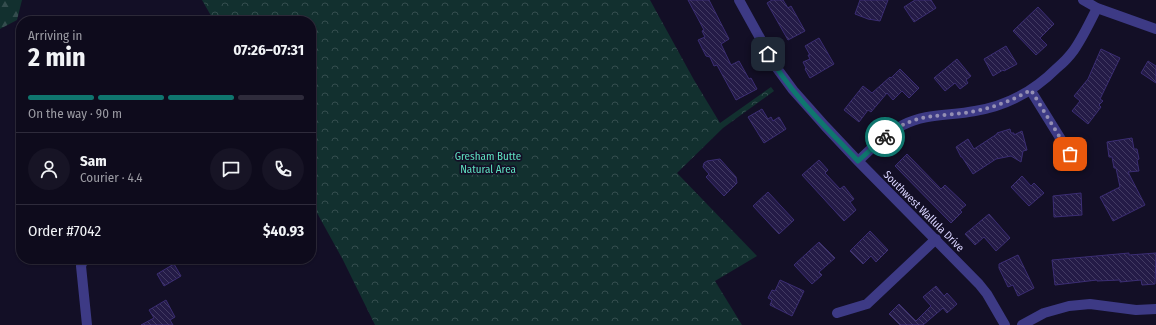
<!DOCTYPE html>
<html lang="en">
<head>
<meta charset="utf-8">
<style>
  :root { --surface:#0e0b1c; --page:#171425; --text:#f1f3f6; --muted:#9b9ba3; --line:#2e2b3b; --accent:#0f766e }
  body { margin:0; font-family:"Fira Sans Condensed",sans-serif; background:var(--page); color:var(--text); height:100vh; display:flex; flex-direction:column; font-size:15px; white-space:nowrap }
  * { box-sizing:border-box; margin:0 }
  p { font-size:13px; color:var(--muted) }
  .icon { flex:none; width:22px; height:22px; fill:none; stroke:currentColor; stroke-width:2; stroke-linecap:round; stroke-linejoin:round }
  .map { position:relative; flex:1; overflow:hidden }
  .panel { position:absolute; left:16px; top:16px; width:300px; height:248px; display:flex; flex-direction:column; background:var(--surface); border-radius:16px; box-shadow:0 1px 3px #0004,0 0 0 1px var(--line) }
  .panel>* { flex:none }
  .pin { position:absolute; display:grid; place-items:center; width:34px; height:34px; color:#fff; margin:-17px; border-radius:8px; box-shadow:0 2px 6px #0006 }
  .courier { position:absolute; display:grid; place-items:center; width:40px; height:40px; margin:-20px; border:3px solid #0f766e; border-radius:50%; background:#fff; color:#222; box-shadow:0 1px 5px #0007 }
  .head em { font-style:normal; font-weight:700 }
  .head div { display:flex; flex-direction:column-reverse }
  .head { display:flex; align-items:center; justify-content:space-between; height:68px; padding:0 12px }
  h1 { font-size:26px; font-weight:700; line-height:30px }
  .bar { display:grid; grid-template-columns:repeat(4,1fr); gap:6px 4px; align-content:center; height:48px; padding:0 12px }
  .bar i { height:5px; border-radius:3px; background:var(--line) }
  .bar .selected { background:var(--accent) }
  .bar p { grid-column:span 4 }
  .line { display:flex; align-items:center; gap:10px; padding:0 12px; border-top:1px solid var(--line) }
  .line div { flex:1 }
  .round { display:grid; place-items:center; flex:none; width:42px; height:42px; border-radius:21px; background:var(--page) }
  .map>svg:first-child { display:block }
</style>
</head>
<body>
<div class="map">
<svg width="1156" height="325" viewBox="0 0 1156 325">
  <defs>
    <pattern id="forest-firs" width="22" height="20" patternUnits="userSpaceOnUse"><rect width="22" height="20" fill="#12302f"/><path d="M5 1l3.5 6h-7zM16 11l3.5 6h-7z" fill="#344d4e"/></pattern>
    <pattern id="park-crowns" width="20" height="18" patternUnits="userSpaceOnUse"><rect width="20" height="18" fill="#12302f"/><path d="M2 6a3 3 0 1 1 6 0M12 15a3 3 0 1 1 6 0" fill="none" stroke="#344d4e"/></pattern>
    <pattern id="building-back-hatch" width="6" height="6" patternUnits="userSpaceOnUse"><rect width="6" height="6" fill="#241b47"/><path d="M-1 5l2 2M0 0l6 6M5-1l2 2" fill="none" stroke="#433b63"/></pattern>
  </defs>
  <rect width="100%" height="100%" fill="#130f26"/>
  <path fill="url(#forest-firs)" d="M0,0H22L17,20L0,29Z"/>
  <path fill="url(#park-crowns)" d="M202,0H650L694,80L720,123L771,87L774,91L723,128L677,173L757,256L715,281L742,325H375L343,260L311,202V21H214Z"/>
  <path fill="url(#building-back-hatch)" stroke="#3b2d73" d="M688,0H709L729,39L721,44L731,65L739,61L749,79L751,78L757,89L736,100L717,65L714,66L710,57L706,56L698,40L705,37L702,31L704,30Z
    M772,0H783L788,8L791,6L805,31L788,40L767,3Z
    M860,0H888L880,21L868,19L855,14Z
    M915,0H931L936,8L914,22L904,7Z
    M1038,7L1054,24L1040,38L1047,45L1036,55L1013,31Z
    M819,38L834,64L810,78L805,69L806,68L803,62L810,59L808,55H810L805,46Z
    M1006,46L1017,64L1004,71L1003,70L993,76L984,59Z
    M1101,49L1120,58L1100,99L1103,101L1099,105L1101,107L1088,124L1072,111L1080,101L1074,96L1088,79Z
    M957,59L971,76L966,80L968,83L960,89L955,83L945,91L934,78Z
    M1148,61L1156,66V83L1141,73Z
    M900,69L919,88L909,98L902,91L893,100L887,93L871,112L868,110L859,122L844,110L863,86L872,93L890,77L891,78Z
    M762,109L768,119L771,117L773,121L779,117L786,129L764,143L748,117Z
    M1010,129L1011,133H1014V135L1022,131L1027,150L1023,151L1021,162L1011,156L996,159L973,174L962,157H961L956,147L968,139L974,149L997,134V133Z
    M1132,138L1134,149H1137L1139,159L1137,160L1139,171L1128,172L1145,205L1113,221L1100,197L1120,187L1116,168H1114L1112,157H1109L1107,142Z
    M907,154L941,189L945,185L966,205L960,210L962,212L951,223L895,166Z
    M720,159L736,177L737,183L724,196L706,177L709,174L703,167L704,163L707,161Z
    M819,160L828,170L825,173L840,189L844,186L854,199L850,202L856,210L844,221L802,175Z
    M1022,176L1031,186L1034,183L1044,193L1029,206L1011,187Z
    M768,192L794,220L779,234L753,206Z
    M1081,193L1082,215L1054,217L1053,196Z
    M989,214L1010,238L996,251L984,237L975,245L965,234Z
    M870,231L888,250L876,262L871,256L863,264L850,251Z
    M819,242L835,258L819,272L822,275L812,284L794,265Z
    M1129,253V255L1156,253L1155,284L1142,285L1141,280L1120,282V280L1097,281V280L1055,285L1052,260Z
    M1018,255L1034,288L1018,296L1013,285L1008,287L999,268V264Z
    M174,264L181,276L164,286L157,274Z
    M780,280L804,291L792,316L770,305L772,300L768,298L772,290L775,291Z
    M936,286L944,296L947,293L957,304L947,313L943,308L923,325H900L889,314L899,304L916,321L931,306L923,297Z
    M166,300L175,317L170,320L173,325H141L154,318L149,310Z"/>
  <g fill="none" stroke-linecap="round" stroke-linejoin="round">
    <path stroke="#3d3a85" stroke-width="10" d="M739,0L776,67L793,90L825,126L858,161L979,284L987,294L1005,325
      M1083,0L1097,8L1156,29
      M1031,91L1070,154
      M858,161C872,148 886,134 903,125C926,113 950,116 975,111C1007,106 1034,91 1057,68C1063,63 1069,57 1074,50C1083,37 1090,22 1097,8
      M84,259L81,266L87,325
      M837,313L867,304L936,239
      M1022,325L1044,313L1069,306L1090,304L1136,310L1156,309"/>
  </g>
  <g fill="none" stroke-linecap="round" stroke-linejoin="round">
    <path stroke="#948fb3" stroke-width="4" stroke-dasharray="0 7.2" d="M885,137C915,111 941,118 976,111C995,107 1013,100 1031,90L1070,154"/>
    <path stroke="#0f766e" stroke-width="5" d="M768,54C791,94 826,127 858,161L885,137"/>
  </g>
  <g text-anchor="middle" stroke-width="3.5" stroke-linejoin="round" paint-order="stroke">
    <g font-size="11" fill="#5fe0c0" stroke="#130f26">
      <text x="488" y="160">Gresham Butte<tspan x="488" dy="13">Natural Area</tspan></text>
    </g>
    <g font-size="11" fill="#d9d4ff" stroke="#130f26">
      <text transform="translate(924 211) rotate(45)" y="4">Southwest Wallula Drive</text>
    </g>
  </g>
</svg>
<div class="pin" style="left:1070px;top:154px;background:#ea580c"><svg class="icon" aria-label="bag" viewBox="0 0 24 24"><path d="M5 8h14l-1 12H6zM9 8a3 3 0 0 1 6 0"/></svg></div>
<div class="pin" style="left:768px;top:54px;background:#1f2937"><svg class="icon" aria-label="home" viewBox="0 0 24 24"><path d="M3 11l9-7 9 7M6 9v11h12V9"/></svg></div>
<div class="courier" style="left:885px;top:137px"><svg class="icon" aria-label="bike" viewBox="0 0 24 24"><circle cx="6" cy="16" r="4"/><circle cx="18" cy="16" r="4"/><path d="M6 16l4-8h5l3 8M10 8l3 8H6M13 5h3"/></svg></div>
<section class="panel">
<div class="head"><div><h1>2 min</h1><p>Arriving in</p></div><em>07:26–07:31</em></div>
<div class="bar"><i class="selected"></i><i class="selected"></i><i class="selected"></i><i></i><p>On the way · 90 m</p></div>
<div class="line" style="height:72px"><a class="round"><svg class="icon" aria-label="person" viewBox="0 0 24 24"><circle cx="12" cy="8" r="4"/><path d="M4 21q1-7 8-7t8 7"/></svg></a><div><b>Sam</b><p>Courier · 4.4</p></div><a class="round"><svg class="icon" aria-label="chat" viewBox="0 0 24 24"><path d="M4 5h16v11H9l-5 4z"/></svg></a><a class="round"><svg class="icon" aria-label="phone" viewBox="0 0 24 24"><path d="M5 4h4l2 5-3 2q2 4 5 5l2-3 5 2v4C11 20 4 13 5 4z"/></svg></a></div>
<div class="line" style="height:52px"><div>Order #7042</div><b>$40.93</b></div>
</section>
</div>
</body>
</html>
